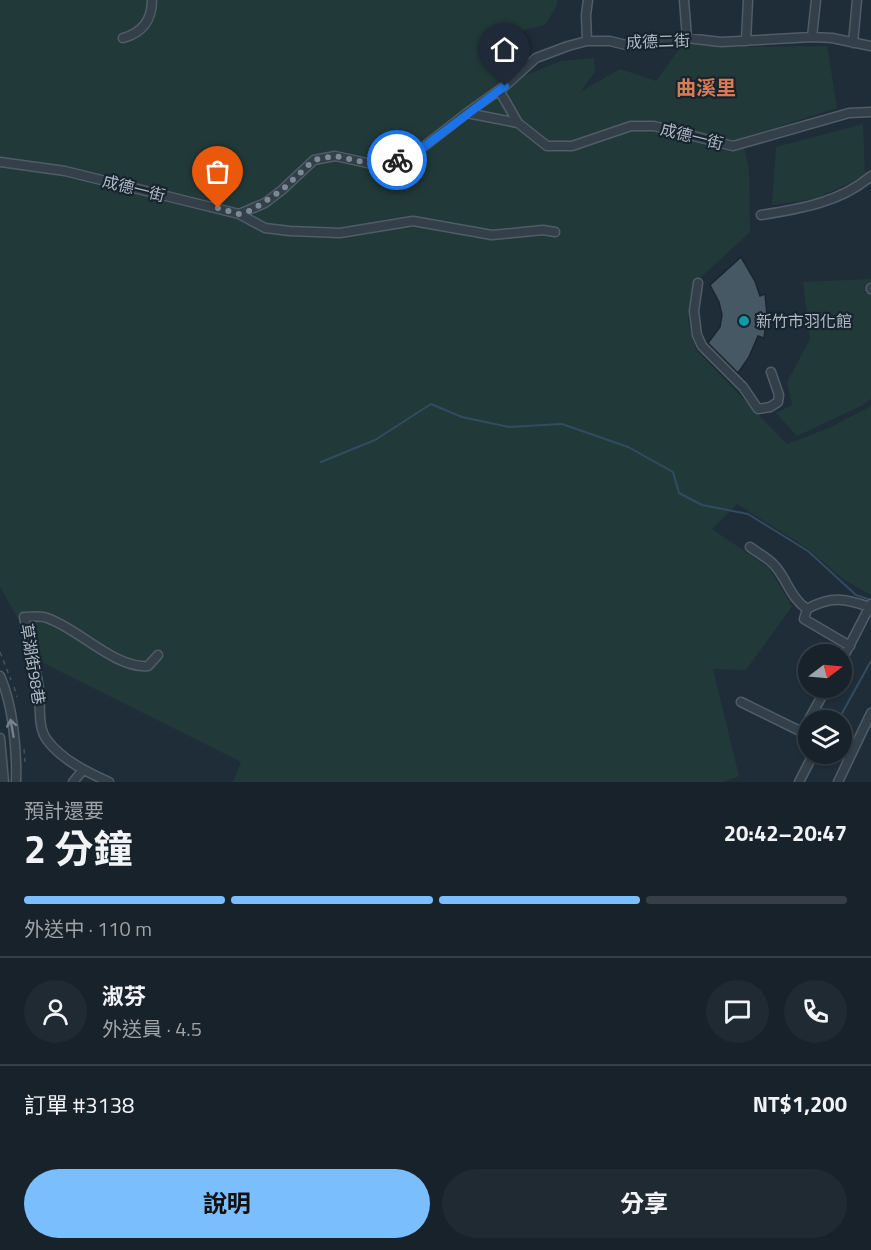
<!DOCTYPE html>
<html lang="zh-TW">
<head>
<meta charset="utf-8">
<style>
  :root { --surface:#17222b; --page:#202a33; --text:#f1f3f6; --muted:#9ea4a9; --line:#363f47; --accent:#7abefe }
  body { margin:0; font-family:"Titillium Web","Noto Sans TC",sans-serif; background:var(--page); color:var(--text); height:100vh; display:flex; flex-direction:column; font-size:22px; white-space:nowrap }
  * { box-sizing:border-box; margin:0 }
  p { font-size:20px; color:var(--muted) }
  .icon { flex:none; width:33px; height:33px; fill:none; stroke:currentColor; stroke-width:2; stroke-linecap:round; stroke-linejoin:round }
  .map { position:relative; height:782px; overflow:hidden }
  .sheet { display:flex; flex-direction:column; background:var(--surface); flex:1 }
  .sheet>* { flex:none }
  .needle { width:39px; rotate:74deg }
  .fabs { position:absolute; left:798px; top:644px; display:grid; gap:12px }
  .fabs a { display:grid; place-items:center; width:54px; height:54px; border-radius:50%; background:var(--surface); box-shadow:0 2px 4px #0004,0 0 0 2px var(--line); font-size:30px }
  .pin { position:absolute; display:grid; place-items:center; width:51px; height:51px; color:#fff; margin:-62px -26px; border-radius:50% 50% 50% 0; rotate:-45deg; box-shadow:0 0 6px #0007 }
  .pin .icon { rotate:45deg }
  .courier { position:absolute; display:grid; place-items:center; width:60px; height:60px; margin:-30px; border:4px solid #1a73e8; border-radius:50%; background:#fff; color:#222; box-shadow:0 2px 8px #0007 }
  .headline em { font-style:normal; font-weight:700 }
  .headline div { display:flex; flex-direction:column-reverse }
  .headline { display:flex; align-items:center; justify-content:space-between; height:102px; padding:0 24px }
  h1 { font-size:39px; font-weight:700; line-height:45px }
  .bar { display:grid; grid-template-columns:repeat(4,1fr); gap:9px 6px; align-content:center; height:72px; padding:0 24px }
  .bar i { height:8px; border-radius:4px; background:var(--line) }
  .bar .current { background:var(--accent) }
  .bar p { grid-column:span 4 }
  .line { display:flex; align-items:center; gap:15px; padding:0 24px; border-top:2px solid var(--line) }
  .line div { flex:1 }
  .round { display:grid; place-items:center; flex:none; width:63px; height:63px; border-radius:32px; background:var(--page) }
  .cta { display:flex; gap:12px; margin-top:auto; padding:12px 24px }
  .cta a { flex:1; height:69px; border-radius:36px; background:var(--accent); color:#111; font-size:24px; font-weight:700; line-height:69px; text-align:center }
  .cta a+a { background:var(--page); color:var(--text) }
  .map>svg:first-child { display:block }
</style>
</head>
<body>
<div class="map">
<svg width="871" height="782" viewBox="0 0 871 782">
  <rect width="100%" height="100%" fill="#1f2d39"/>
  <path fill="#213a39" d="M0,0H557V5L545,25L524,30L513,55L527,75L561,61L594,58L595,72L580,92L620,69L656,81L684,42L724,47L827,46L837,108L742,138L749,171L750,232L700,278L691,295L688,321L696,350L787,444L829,428L871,406V595L843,579L807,548L737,504L712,529L769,568L792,606L746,670L713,669L739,776L723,782H233L241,762L43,663L0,587Z
    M863,124L865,176L815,199L772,205L776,147Z
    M871,279V399L863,405L797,436L776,413L792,405L787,382L810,339L803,282Z"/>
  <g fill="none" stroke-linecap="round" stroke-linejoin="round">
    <path stroke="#314c61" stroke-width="2" d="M321,462L375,440L431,404L462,417L509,427L562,424L628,447L673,472L679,493L702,505L748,514L808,551L856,595L871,600
      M841,715L871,661"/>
  </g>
  <path fill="#475865" stroke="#1a262f" stroke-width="1.5" d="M741,257L755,281L760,296L765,294L767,315L764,338L758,336L749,357L738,373L708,343L720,327L722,315L719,302L710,285Z"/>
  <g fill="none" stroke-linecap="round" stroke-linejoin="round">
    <g stroke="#505d67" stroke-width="11">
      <path id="minor" d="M684,0L687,38
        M812,37L816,0
        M123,38C142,33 152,20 152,0
        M587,41L586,15L588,0
        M746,41L748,0
        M853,43L857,0
        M499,90L518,123
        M467,113L505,86L536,58L568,46L587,41H610L626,45L687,38L721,42L812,37L832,38L871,46
        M0,162L65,171L239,214L265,203L282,190L314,160L335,156L381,166L413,155L467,113L518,123L547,146H572L631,126H654L733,146L849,113L871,112
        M239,214L265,228L290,231L340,233L413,221L492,235L543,230L555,232
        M761,215C800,209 841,202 871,176
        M698,283L694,311L697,335L702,346L743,387L758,409L770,407L778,402L779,395L771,372
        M871,289V288
        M750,547C758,553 770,559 776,567C788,582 791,598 807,609
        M850,646L804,619L807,609C830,596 845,598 869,607
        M842,660L871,604
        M0,676C13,705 17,750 16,782
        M741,702L802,732
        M808,737L802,732L827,687
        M0,738L4,782
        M73,782L83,770
        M109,782C87,772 62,760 47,740C37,727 41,706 39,690C36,666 29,641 24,617C31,617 40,615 47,618C78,628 115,669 148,666L158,655
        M799,782L814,753
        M838,782L871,713"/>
    </g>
    <path stroke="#3e5656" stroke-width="1.5" stroke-dasharray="4.5 4.5" stroke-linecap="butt" d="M0,652L11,680
      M14,687L17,697
      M24,749L25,762"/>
    <use href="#minor" stroke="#333f49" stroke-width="8"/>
  </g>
  <defs><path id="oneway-shaft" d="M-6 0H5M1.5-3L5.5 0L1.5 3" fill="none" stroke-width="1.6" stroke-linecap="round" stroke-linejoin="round" transform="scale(1.5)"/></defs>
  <use stroke="#76838e" href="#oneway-shaft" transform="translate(12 728) rotate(-100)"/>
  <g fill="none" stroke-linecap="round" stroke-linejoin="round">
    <path stroke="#7b8995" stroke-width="6" stroke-dasharray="0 10.8" d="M218,208L239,214L252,210L282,190L314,160L335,156L381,166L397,160"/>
    <path stroke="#1a73e8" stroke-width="8" d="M397,160L413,155L505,86"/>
  </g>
  <circle fill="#0f9aa8" stroke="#18242d" stroke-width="2" cx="744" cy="321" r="6"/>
  <g text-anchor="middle" stroke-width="4.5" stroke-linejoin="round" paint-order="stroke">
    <g font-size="16" fill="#adbac6" stroke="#18242d">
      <text transform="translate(658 41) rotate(-2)" y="6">成德二街</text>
      <text transform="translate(692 136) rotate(14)" y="6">成德一街</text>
      <text transform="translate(134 188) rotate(14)" y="6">成德一街</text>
      <text transform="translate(33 664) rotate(81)" y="6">草湖街98巷</text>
    </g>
    <g font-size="16" fill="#adbac6" stroke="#18242d" text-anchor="start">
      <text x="756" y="327">新竹市羽化館</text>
    </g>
    <g font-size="20" font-weight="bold" fill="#d97c54" stroke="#18242d">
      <text x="706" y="95">曲溪里</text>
    </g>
  </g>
</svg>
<div class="fabs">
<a><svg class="needle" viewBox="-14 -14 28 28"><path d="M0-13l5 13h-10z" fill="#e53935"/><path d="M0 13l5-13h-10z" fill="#9ea4a9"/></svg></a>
<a><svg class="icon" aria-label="layers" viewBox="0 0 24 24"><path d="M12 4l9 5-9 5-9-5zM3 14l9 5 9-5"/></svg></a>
</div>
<div class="pin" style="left:218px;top:208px;background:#ea580c"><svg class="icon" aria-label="bag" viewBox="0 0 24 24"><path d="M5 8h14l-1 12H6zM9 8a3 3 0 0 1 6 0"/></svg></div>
<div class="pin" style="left:505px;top:86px;background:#1f2937"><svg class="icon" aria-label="home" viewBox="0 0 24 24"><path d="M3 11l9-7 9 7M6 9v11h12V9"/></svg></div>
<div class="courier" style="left:397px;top:160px"><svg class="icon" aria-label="bike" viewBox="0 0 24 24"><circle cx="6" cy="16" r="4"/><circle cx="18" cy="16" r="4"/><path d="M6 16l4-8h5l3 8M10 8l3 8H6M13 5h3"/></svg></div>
</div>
<section class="sheet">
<div class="headline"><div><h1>2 分鐘</h1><p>預計還要</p></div><em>20:42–20:47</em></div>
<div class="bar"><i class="current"></i><i class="current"></i><i class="current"></i><i></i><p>外送中 · 110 m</p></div>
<div class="line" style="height:108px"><a class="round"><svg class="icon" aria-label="person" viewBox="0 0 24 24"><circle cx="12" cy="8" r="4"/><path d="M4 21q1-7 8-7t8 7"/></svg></a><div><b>淑芬</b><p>外送員 · 4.5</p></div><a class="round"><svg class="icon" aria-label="chat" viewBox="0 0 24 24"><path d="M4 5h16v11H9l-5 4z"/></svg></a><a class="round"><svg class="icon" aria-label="phone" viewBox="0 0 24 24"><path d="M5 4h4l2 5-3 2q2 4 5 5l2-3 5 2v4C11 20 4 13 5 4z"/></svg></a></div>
<div class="line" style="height:78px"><div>訂單 #3138</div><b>NT$1,200</b></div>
<div class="cta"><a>說明</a><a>分享</a></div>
</section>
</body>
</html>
